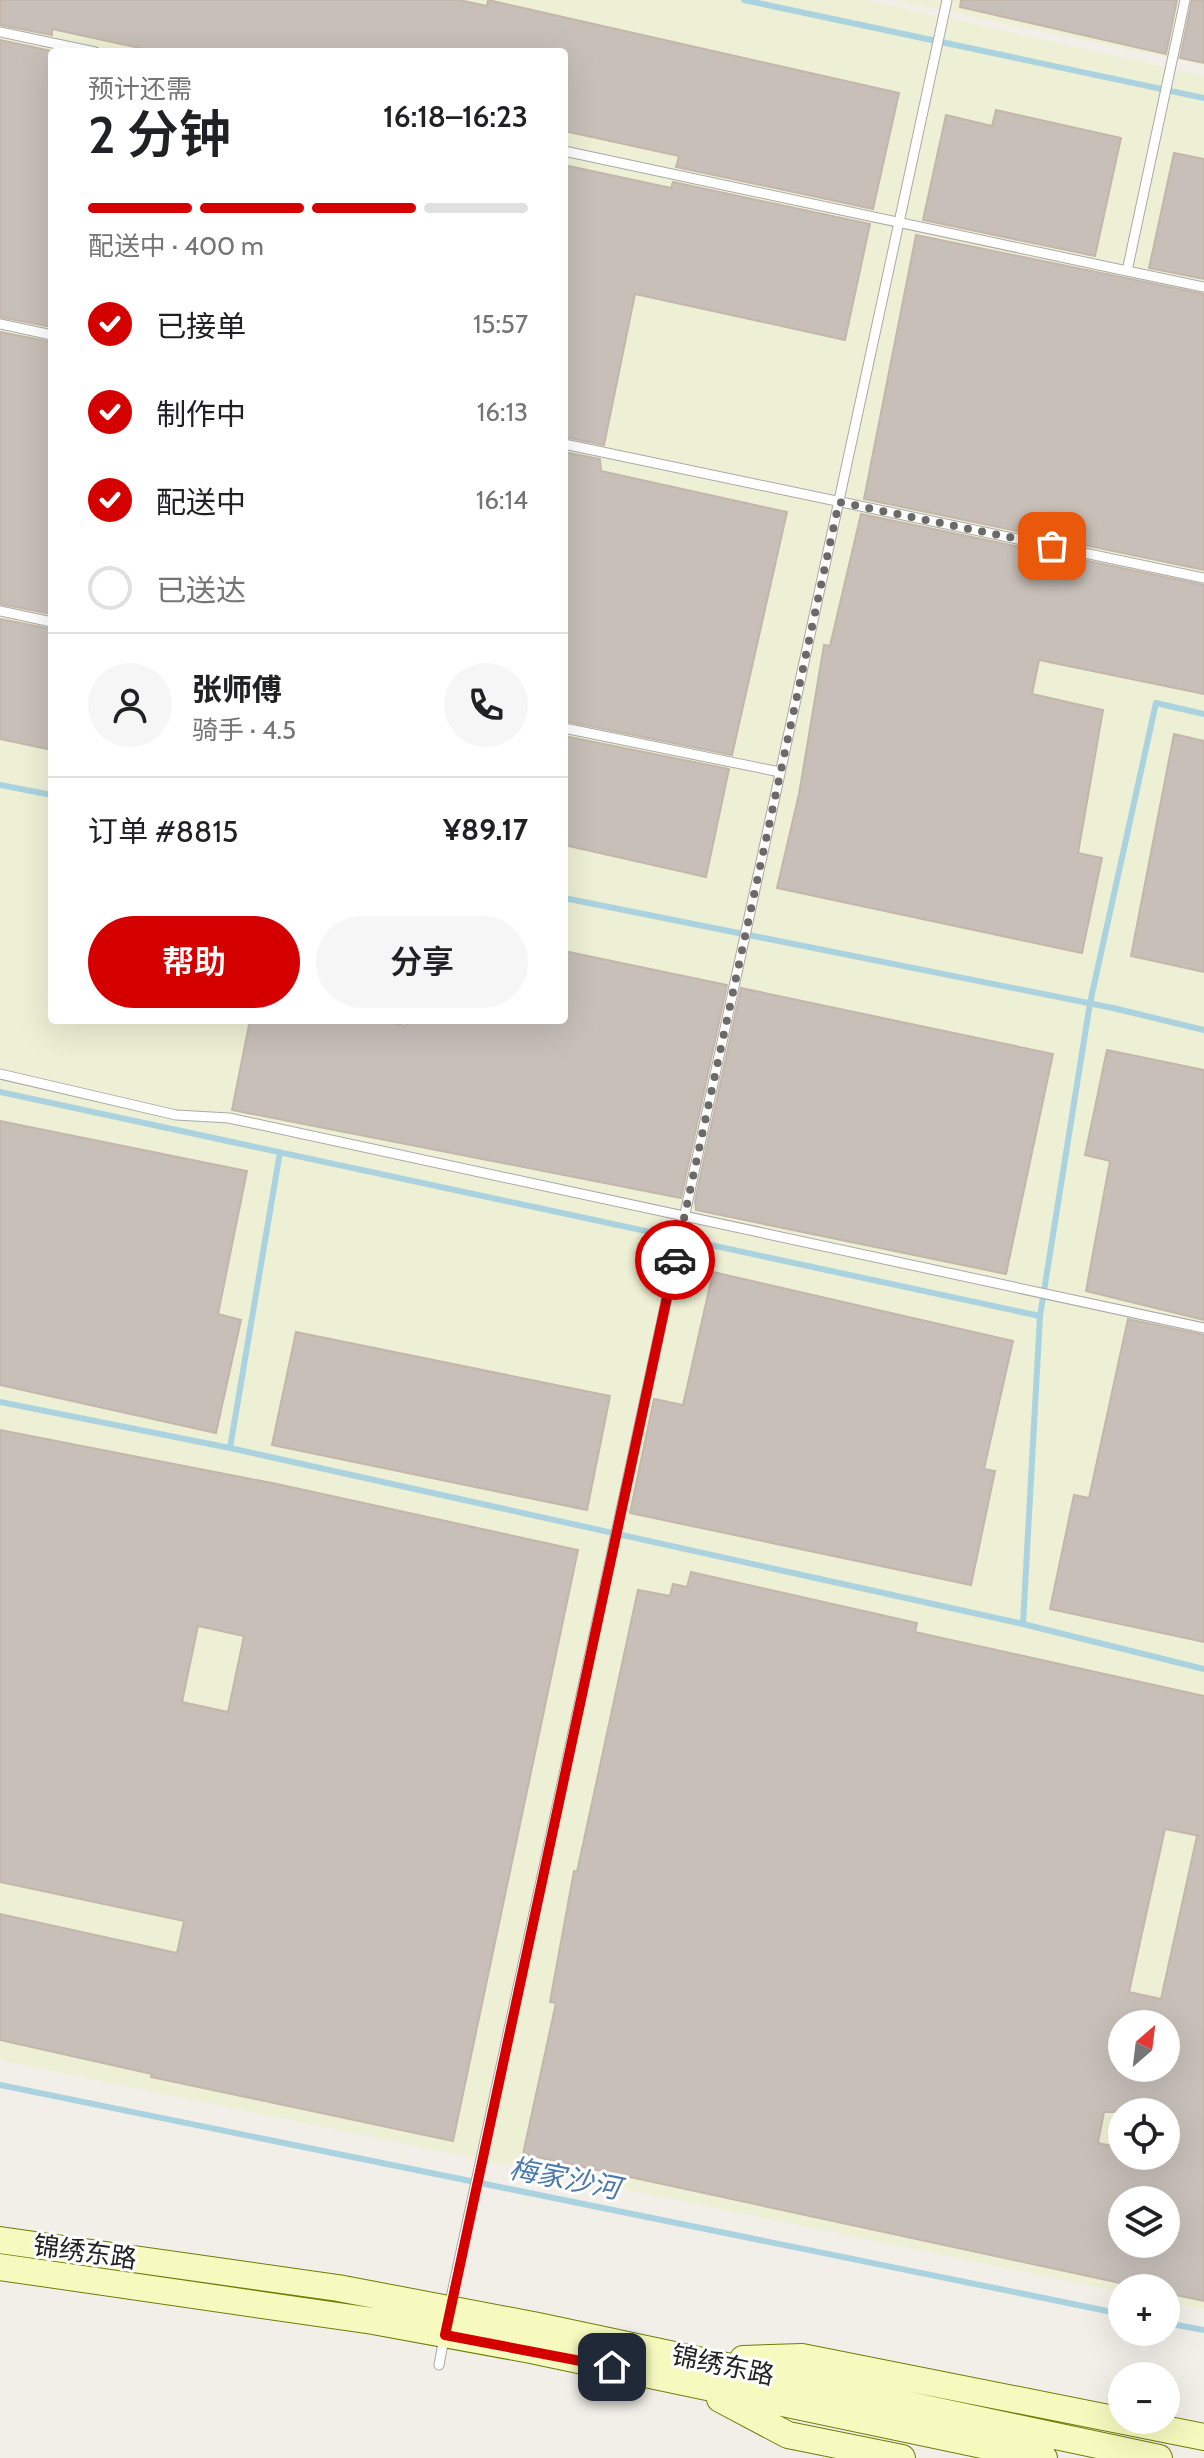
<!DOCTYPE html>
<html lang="zh">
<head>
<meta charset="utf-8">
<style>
  :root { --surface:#fff; --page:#f6f6f6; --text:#202124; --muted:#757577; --line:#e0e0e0; --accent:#d40000 }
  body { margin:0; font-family:Cabin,"Noto Sans SC",sans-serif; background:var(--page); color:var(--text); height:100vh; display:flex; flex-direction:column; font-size:30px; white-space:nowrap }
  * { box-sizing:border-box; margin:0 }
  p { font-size:26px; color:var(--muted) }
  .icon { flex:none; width:44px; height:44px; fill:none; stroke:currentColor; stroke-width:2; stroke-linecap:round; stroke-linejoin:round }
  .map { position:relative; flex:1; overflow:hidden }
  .details { position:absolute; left:48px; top:48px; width:520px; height:976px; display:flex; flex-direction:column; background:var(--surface); border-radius:8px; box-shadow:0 8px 32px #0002 }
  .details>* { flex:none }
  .needle { width:52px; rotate:28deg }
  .controls { position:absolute; left:1108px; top:2010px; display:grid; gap:16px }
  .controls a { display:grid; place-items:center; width:72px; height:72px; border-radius:50%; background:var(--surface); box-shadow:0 8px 32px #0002; font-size:40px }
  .pin { position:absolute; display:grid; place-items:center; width:68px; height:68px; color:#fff; margin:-34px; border-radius:16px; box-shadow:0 4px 12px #0006 }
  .courier { position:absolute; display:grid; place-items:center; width:80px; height:80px; margin:-40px; border:6px solid #d40000; border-radius:50%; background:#fff; color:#222; box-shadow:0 2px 10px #0007 }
  .summary em { font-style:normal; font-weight:600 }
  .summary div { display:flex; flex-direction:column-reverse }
  .summary { display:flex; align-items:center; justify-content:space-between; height:136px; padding:0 40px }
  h1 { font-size:52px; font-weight:600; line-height:60px }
  .bar { display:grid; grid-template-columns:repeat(4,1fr); gap:12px 8px; align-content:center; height:96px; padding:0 40px }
  .bar i { height:10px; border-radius:6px; background:var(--line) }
  .bar .active { background:var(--accent) }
  .bar p { grid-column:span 4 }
  .line { display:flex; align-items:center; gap:20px; padding:0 40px; border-top:2px solid var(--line) }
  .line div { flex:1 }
  .round { display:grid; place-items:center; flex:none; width:84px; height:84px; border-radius:42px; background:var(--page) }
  ol { padding:0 40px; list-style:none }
  li { display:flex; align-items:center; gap:24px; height:88px }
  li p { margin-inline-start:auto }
  li .icon { padding:8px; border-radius:50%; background:var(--accent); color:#fff; stroke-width:4 }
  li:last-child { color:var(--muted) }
  li i { width:44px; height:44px; border:4px solid var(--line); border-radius:50% }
  .action { display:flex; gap:16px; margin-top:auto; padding:16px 40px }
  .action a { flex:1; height:92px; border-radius:48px; background:var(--accent); color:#fff; font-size:32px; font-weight:600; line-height:92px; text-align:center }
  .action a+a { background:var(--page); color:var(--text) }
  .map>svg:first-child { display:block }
</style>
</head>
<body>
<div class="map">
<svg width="1204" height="2458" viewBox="0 0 1204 2458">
  <rect width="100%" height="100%" fill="#f2efe9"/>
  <path fill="#eef0d5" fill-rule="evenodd" d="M0,0H866L1204,76V2309L1166,2301V2288H1122V2292L0,2060ZM52,52H564V1020H52ZM1122,2024H1166V2068H1122ZM1122,2112H1166V2156H1122ZM1122,2200H1166V2244H1122Z
    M893,0H1204V65Z"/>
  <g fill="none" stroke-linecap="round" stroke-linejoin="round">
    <path stroke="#aad3df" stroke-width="6" d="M744,0L1204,98
      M1204,714L1156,703L1090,1003L1040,1316L1023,1624L1204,1669
      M0,785L52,795
      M564,898L1113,1008L1204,1030
      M0,1092L1040,1316
      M280,1152L230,1448L1023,1624
      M0,1402L230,1448
      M0,2085L1122,2314
      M1166,2323L1204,2330"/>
  </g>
  <path fill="#c7bfb8" stroke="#c4b6ab" stroke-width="2" fill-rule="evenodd" d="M0,0H459L487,6L488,0L899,93L873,209L676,167L679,156L564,131V52H158L52,29V35L0,25Z
    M961,0H1177L1166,54L960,7Z
    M1192,0H1204V63L1180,58Z
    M0,40L52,51V327L0,317Z
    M996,110L1121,138L1095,256L923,220L946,115L992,126Z
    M1174,153L1204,159V279L1149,268Z
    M564,165L671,188L673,182L870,224L845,340L635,294L604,445L564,437Z
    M916,235L1204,294V570L864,499Z
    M0,332L52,342V614L0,604Z
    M564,452L600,459L601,471L787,512L732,755L564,721Z
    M861,514L1204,585V694L1039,660L1032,694L1103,710L1078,853L1102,858L1082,953L777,888L799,794L824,645L830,646Z
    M0,619L52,629V750L0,739Z
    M1174,734L1204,741V972L1131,956Z
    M564,736L729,769L706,877L564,845Z
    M564,951L727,985L681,1198L232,1110L250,1020H380L406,1026L407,1020H564Z
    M741,988L1053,1054L1006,1274L696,1210L695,1201Z
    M1107,1050L1204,1070V1320L1086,1291L1110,1161L1085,1155Z
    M0,1121L247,1171L218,1314L241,1320L216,1433L0,1385Z
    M713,1272L1013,1341L984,1469L995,1471L971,1585L630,1513L654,1399L683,1405Z
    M1128,1319L1204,1335V1642L1050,1609L1074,1495L1089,1498Z
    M296,1332L610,1396L587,1510L272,1445Z
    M0,1430L277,1484L578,1550L453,2141L151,2077L152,2074L0,2040V1914L177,1953L184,1921L0,1882ZM198,1626L244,1636L228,1712L182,1702Z
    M691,1572L917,1623L915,1632L1204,1696V2301L1166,2293V2288H1143L523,2154L556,2003L550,2002L574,1871L577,1872L638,1590L670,1596L673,1584L687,1587ZM1165,1829L1200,1836H1197L1161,1999L1129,1992ZM1122,2024H1166V2068H1114ZM1104,2112H1166V2156H1122V2148L1098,2143ZM1122,2200H1166V2244H1122Z"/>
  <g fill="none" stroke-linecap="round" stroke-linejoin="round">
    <g stroke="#a9a9a9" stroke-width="11">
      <path id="service" d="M0,32L95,52
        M564,151L1127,271L1185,0
        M1127,271L1204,287
        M0,324L52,335
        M564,444L1204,578
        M0,611L52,622
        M564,728L780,772
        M0,1074L176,1115L229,1118L1204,1328
        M449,2307L947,0
        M439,2365L444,2338"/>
    </g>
    <g stroke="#707d05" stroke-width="28">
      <path id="secondary" d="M0,2240L338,2288L538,2326L1159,2458
        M0,2267L373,2321L531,2350L1044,2458
        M743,2359L802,2357L1204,2437
        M720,2399L788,2435L902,2458"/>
    </g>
    <use href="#service" stroke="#fff" stroke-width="9"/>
    <use href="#secondary" stroke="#f7fabf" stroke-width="26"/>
  </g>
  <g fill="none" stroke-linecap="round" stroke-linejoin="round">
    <path stroke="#6b6a68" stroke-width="8" stroke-dasharray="0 14.4" d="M675,1260L839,502L1052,546"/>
    <path stroke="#d40000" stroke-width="10" d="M612,2367L445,2335L675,1260"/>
  </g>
  <g text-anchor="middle" stroke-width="6" stroke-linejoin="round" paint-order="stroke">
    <g font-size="26" fill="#222" stroke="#fff">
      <text transform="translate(85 2252) rotate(8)" y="9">锦绣东路</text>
      <text transform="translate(723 2365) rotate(12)" y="9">锦绣东路</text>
    </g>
    <g font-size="28" font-style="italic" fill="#4a7aab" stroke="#fff">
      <text transform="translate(565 2178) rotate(11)" y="10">梅家沙河</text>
    </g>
  </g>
</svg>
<div class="controls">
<a><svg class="needle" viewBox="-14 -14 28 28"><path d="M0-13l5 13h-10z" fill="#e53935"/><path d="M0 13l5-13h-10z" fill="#757577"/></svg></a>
<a><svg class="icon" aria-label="locate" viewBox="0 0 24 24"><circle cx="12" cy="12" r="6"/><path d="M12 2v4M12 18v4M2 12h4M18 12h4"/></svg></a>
<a><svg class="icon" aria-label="layers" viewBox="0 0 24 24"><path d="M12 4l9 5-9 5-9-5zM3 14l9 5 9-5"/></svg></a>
<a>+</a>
<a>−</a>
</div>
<div class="pin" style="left:1052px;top:546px;background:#ea580c"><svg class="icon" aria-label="bag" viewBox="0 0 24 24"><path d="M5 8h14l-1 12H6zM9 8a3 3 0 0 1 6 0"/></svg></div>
<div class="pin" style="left:612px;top:2367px;background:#1f2937"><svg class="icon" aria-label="home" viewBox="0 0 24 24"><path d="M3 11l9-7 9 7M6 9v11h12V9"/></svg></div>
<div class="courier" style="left:675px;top:1260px"><svg class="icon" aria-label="car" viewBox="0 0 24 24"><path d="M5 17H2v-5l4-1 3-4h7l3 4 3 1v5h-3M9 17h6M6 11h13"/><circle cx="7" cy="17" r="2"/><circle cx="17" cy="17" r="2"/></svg></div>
<section class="details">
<div class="summary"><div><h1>2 分钟</h1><p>预计还需</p></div><em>16:18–16:23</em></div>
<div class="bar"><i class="active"></i><i class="active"></i><i class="active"></i><i></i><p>配送中 · 400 m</p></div>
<ol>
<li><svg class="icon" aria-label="check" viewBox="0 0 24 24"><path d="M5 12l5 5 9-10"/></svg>已接单<p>15:57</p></li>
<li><svg class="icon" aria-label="check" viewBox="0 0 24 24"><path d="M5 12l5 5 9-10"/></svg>制作中<p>16:13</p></li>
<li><svg class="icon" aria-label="check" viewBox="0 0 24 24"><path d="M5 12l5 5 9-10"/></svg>配送中<p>16:14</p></li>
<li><i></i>已送达</li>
</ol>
<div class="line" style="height:144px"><a class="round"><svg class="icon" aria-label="person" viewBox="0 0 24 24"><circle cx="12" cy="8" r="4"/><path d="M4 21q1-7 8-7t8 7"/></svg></a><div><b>张师傅</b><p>骑手 · 4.5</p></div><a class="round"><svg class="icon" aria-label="phone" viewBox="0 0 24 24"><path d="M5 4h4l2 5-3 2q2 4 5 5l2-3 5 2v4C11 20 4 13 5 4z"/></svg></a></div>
<div class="line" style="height:104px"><div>订单 #8815</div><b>¥89.17</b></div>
<div class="action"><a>帮助</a><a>分享</a></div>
</section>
</div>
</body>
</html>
